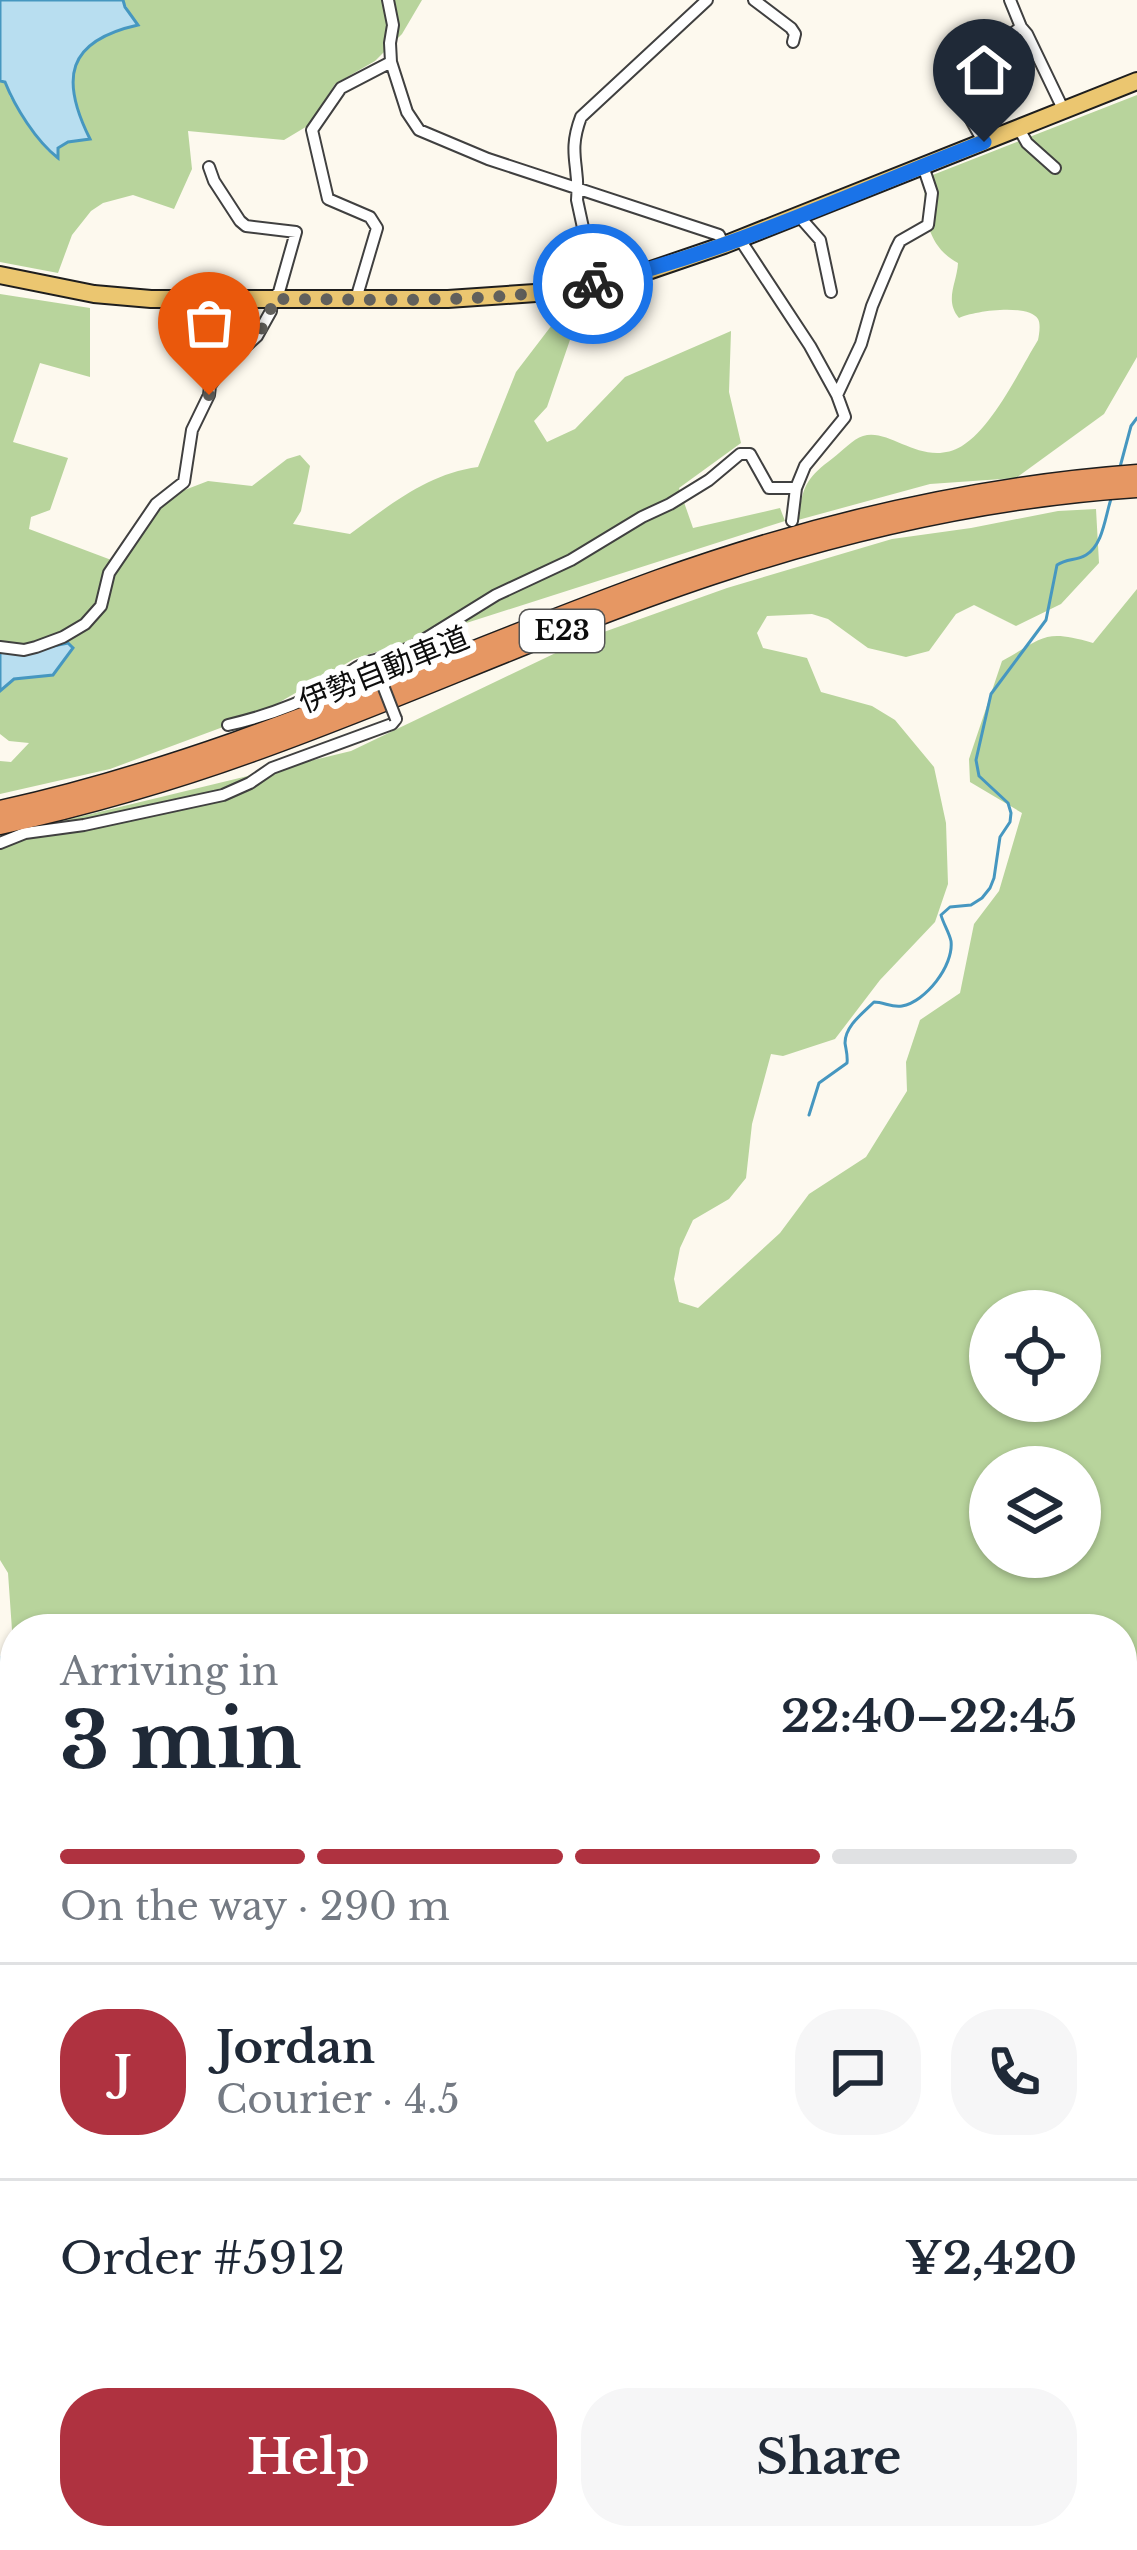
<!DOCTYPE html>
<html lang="en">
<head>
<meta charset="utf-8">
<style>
  :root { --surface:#fff; --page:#f6f6f7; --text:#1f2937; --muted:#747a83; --line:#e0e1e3; --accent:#af3240 }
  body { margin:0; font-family:"Libre Baskerville","Noto Sans JP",serif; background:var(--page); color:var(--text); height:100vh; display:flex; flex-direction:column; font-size:45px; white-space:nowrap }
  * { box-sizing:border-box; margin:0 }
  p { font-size:39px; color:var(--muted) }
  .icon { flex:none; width:66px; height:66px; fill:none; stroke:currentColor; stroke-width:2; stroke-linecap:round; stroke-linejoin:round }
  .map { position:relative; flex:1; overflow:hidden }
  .side { position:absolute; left:0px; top:1614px; width:1137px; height:936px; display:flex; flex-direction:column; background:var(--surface); border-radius:48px 48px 0 0; box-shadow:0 3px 9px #0004 }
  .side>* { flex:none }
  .tools { position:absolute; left:969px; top:1290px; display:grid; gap:24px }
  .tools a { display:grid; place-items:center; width:132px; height:132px; border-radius:50%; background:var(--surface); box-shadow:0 3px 9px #0004; font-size:60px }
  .pin { position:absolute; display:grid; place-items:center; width:102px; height:102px; color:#fff; margin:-123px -51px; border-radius:50% 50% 50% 0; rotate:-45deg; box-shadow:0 0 12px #0007 }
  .pin .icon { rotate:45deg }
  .courier { position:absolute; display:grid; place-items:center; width:120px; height:120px; margin:-60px; border:9px solid #1a73e8; border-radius:50%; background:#fff; color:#222; box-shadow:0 3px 15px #0007 }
  .headline em { font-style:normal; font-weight:700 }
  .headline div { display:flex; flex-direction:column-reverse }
  .headline { display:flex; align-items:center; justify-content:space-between; height:204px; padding:0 60px }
  h1 { font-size:78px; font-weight:700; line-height:90px }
  .bar { display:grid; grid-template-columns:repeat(4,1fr); gap:18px 12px; align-content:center; height:144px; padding:0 60px }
  .bar i { height:15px; border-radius:9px; background:var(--line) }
  .bar .current { background:var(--accent) }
  .bar p { grid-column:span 4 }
  .line { display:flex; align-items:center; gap:30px; padding:0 60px; border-top:3px solid var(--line) }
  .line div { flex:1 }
  .round { display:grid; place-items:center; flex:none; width:126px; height:126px; border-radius:48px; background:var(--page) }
  .action { display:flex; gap:24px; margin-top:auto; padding:24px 60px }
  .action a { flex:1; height:138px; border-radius:48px; background:var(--accent); color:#fff; font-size:48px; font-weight:700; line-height:138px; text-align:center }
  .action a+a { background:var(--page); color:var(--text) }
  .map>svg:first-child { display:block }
</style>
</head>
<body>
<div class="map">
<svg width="1137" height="2550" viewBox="0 0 1137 2550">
  <rect width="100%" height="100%" fill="#fdf9ee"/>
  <path fill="#d3e5bb" d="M110,2535H403L400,2550H120Z"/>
  <path fill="#b8d49c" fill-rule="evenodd" d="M123,0H422L402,34L375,61L335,84L309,125L284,140L188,131L192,169L174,209L133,195L103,203L91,211L72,235L58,273L0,262V81H5L10,97L48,151L57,157L58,148L68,142L89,138C60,79 67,42 137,25Z
    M1137,95V357L1104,414L1016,478L930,484L798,520C803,486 805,479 833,458C841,452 853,439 863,436C890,427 923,469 962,446C993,427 1019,371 1038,340C1039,335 1041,324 1038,319C1028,303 973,311 959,318C944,300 957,283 958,263C926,246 923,212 925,178Z
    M0,294L90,308V377L40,363L13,442L68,458L50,510L31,517L29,529L114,561L152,521L169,496L208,481L252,486L287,459L300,455L310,466L301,511L293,524L350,534C390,505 427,474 478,467L516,372L568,304L584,299L547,407L534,421L547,442L575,429L625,377L731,331L729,392L741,443L679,488L693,528L780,508L785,521L354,659L261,713L110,769L0,794V761L11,762L29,743L9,741L0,734V691L14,679L53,675L34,650L0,647Z
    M1096,509L1099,563L1061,604L1016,626L974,605L956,614L929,651L906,657L868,648L828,619L812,614L767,616L757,633L763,648L807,658L821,692L872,706L895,720L934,767L946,823L948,884L935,922L880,980L835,1039L783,1056L771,1054L752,1124L746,1178L729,1199L693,1220L680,1248L674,1279L679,1302L698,1308L780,1233L809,1194L866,1157L907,1091L906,1062L920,1020L960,993L974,924L999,891L1022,813L970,782L969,759L1002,661C1045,637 1044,629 1093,643L1137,589V2550H433L440,2535H1122V1629H15V1673L8,1573L0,1560V836L351,751L587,638L727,588L892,539L971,528L1058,511ZM990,1311H1080V1401H990ZM990,1467H1080V1557H990Z
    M15,1798V2535H110L120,2550H0V1833L7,1831Z"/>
  <path fill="#b8def0" stroke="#4697c0" stroke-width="3" d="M0,0H123L125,7L138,25C66,41 60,79 90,139L68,142L58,148V158C36,141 15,107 5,82L0,81Z
    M68,643L73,648L53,675L14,679L0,691V647L34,650Z"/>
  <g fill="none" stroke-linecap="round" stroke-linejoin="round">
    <path stroke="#4697c0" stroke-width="3" d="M1120,467L1131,426L1137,418
      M809,1115L819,1083L847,1063C848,1056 846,1050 845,1043C845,1026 863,1013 874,1002C884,1002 892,1008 902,1006C925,1002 954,966 951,941C949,932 943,923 941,915L950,907L971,905L982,898L990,888L994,878L1000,837L1010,822L1011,813L1008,803L979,776L976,760L991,694L1046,620L1057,565C1067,558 1076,561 1086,555C1103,545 1105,517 1111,499"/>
    <path stroke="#b8def0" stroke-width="16" d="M0,1664L15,1683
      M15,1837C8,1871 6,1928 15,1961
      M371,2550L375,2535"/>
    <g stroke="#404040" stroke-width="14">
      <path id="street" d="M388,0L393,25L390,43L391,62L407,112L419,130L488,159L719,235L724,245
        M754,0L791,28L795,34L793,42
        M1010,0L1021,27
        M1019,129L1027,143L1055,168
        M984,143L950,82L1021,27L1027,34L1064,111
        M798,215L820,240L831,292
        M739,238L810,346L837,395
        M595,283L577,200C580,165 567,154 581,117L707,0
        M356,299L377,228L370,217L328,199L312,130L341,88L391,62
        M792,521L796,488L805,466L845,417L837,395L861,344L872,306L896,249L900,241L928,225L932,193L923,166
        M0,647L24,650L36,647L63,637L85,624L101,606L109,573L156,504L184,482L192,430L209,395L210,386L221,369L257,336L271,311L272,299L279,292L296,232L246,226L240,221L214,181L209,167
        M375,665V660L412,647L496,595L571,560L642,517L670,504L709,480L740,454H750L769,488H796
        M228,725C263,717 295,706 326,689C343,679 355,664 375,660
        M0,843L25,833L84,825L223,795L250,783L272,768L392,724L396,719
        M0,2083L15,2110
        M0,2127L15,2131
        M294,2535L296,2550"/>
    </g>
    <g stroke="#1e1e1e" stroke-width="20">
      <path id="primary" d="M0,275L94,294L151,299H448L550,292L651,270L724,245L1137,81
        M0,1751L15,1801
        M401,2550L404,2535"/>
    </g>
    <g stroke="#1e1e1e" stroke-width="21">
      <path id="highway" d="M0,810C232,759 438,659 659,579C813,524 974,486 1137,474
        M0,825C86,806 170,782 253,752C413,695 567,622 728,570C860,527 998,497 1137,488"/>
    </g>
    <use href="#street" stroke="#fff" stroke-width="10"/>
    <use href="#primary" stroke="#ebc670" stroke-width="16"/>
    <use href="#highway" stroke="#e69763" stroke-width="18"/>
    <g stroke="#404040" stroke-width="14" stroke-linecap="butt">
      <path id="street-bridge" d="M375,665L396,719"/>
    </g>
    <use href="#street-bridge" stroke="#fff" stroke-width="10"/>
  </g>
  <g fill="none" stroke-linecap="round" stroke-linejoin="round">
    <path stroke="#61605c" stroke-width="12" stroke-dasharray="0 21.6" d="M209,395C214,355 270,346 272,299C379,299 488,305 593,284"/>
    <path stroke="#1a73e8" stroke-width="15" d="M593,284C728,252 855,192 984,142"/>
  </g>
  <g text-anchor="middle" stroke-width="12" stroke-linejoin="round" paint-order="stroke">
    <rect fill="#fff" stroke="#565656" stroke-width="3" x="520" y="610" width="84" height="42" rx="9"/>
    <g font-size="27" font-weight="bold" fill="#0d0d0d">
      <text x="562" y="640">E23</text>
    </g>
    <g font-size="30" fill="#0d0d0d" stroke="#fff">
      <text transform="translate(384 670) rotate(-22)" y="10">伊勢自動車道</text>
    </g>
  </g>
</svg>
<div class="tools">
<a><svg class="icon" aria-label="locate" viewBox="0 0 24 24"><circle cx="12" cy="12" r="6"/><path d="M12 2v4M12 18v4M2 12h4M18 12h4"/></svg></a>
<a><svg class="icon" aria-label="layers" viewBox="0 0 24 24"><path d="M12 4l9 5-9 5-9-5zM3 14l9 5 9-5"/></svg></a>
</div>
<div class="pin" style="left:209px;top:395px;background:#ea580c"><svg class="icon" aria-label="bag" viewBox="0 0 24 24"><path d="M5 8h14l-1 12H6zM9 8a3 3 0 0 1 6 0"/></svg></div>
<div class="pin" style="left:984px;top:142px;background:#1f2937"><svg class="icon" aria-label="home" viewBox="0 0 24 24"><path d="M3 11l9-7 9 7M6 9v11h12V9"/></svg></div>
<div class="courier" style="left:593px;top:284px"><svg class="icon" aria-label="bike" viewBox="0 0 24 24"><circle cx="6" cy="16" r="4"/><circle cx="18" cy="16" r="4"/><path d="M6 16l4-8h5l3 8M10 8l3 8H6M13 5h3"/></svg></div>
<section class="side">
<div class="headline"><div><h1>3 min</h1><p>Arriving in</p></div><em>22:40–22:45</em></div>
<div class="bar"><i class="current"></i><i class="current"></i><i class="current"></i><i></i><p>On the way · 290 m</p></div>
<div class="line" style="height:216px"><b class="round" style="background:var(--accent);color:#fff">J</b><div><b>Jordan</b><p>Courier · 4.5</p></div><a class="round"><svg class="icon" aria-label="chat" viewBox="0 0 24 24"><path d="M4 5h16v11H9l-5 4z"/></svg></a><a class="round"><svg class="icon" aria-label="phone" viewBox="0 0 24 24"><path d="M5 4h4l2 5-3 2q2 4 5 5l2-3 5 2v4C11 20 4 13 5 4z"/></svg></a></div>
<div class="line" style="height:156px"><div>Order #5912</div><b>¥2,420</b></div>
<div class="action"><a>Help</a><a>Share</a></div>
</section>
</div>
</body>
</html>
